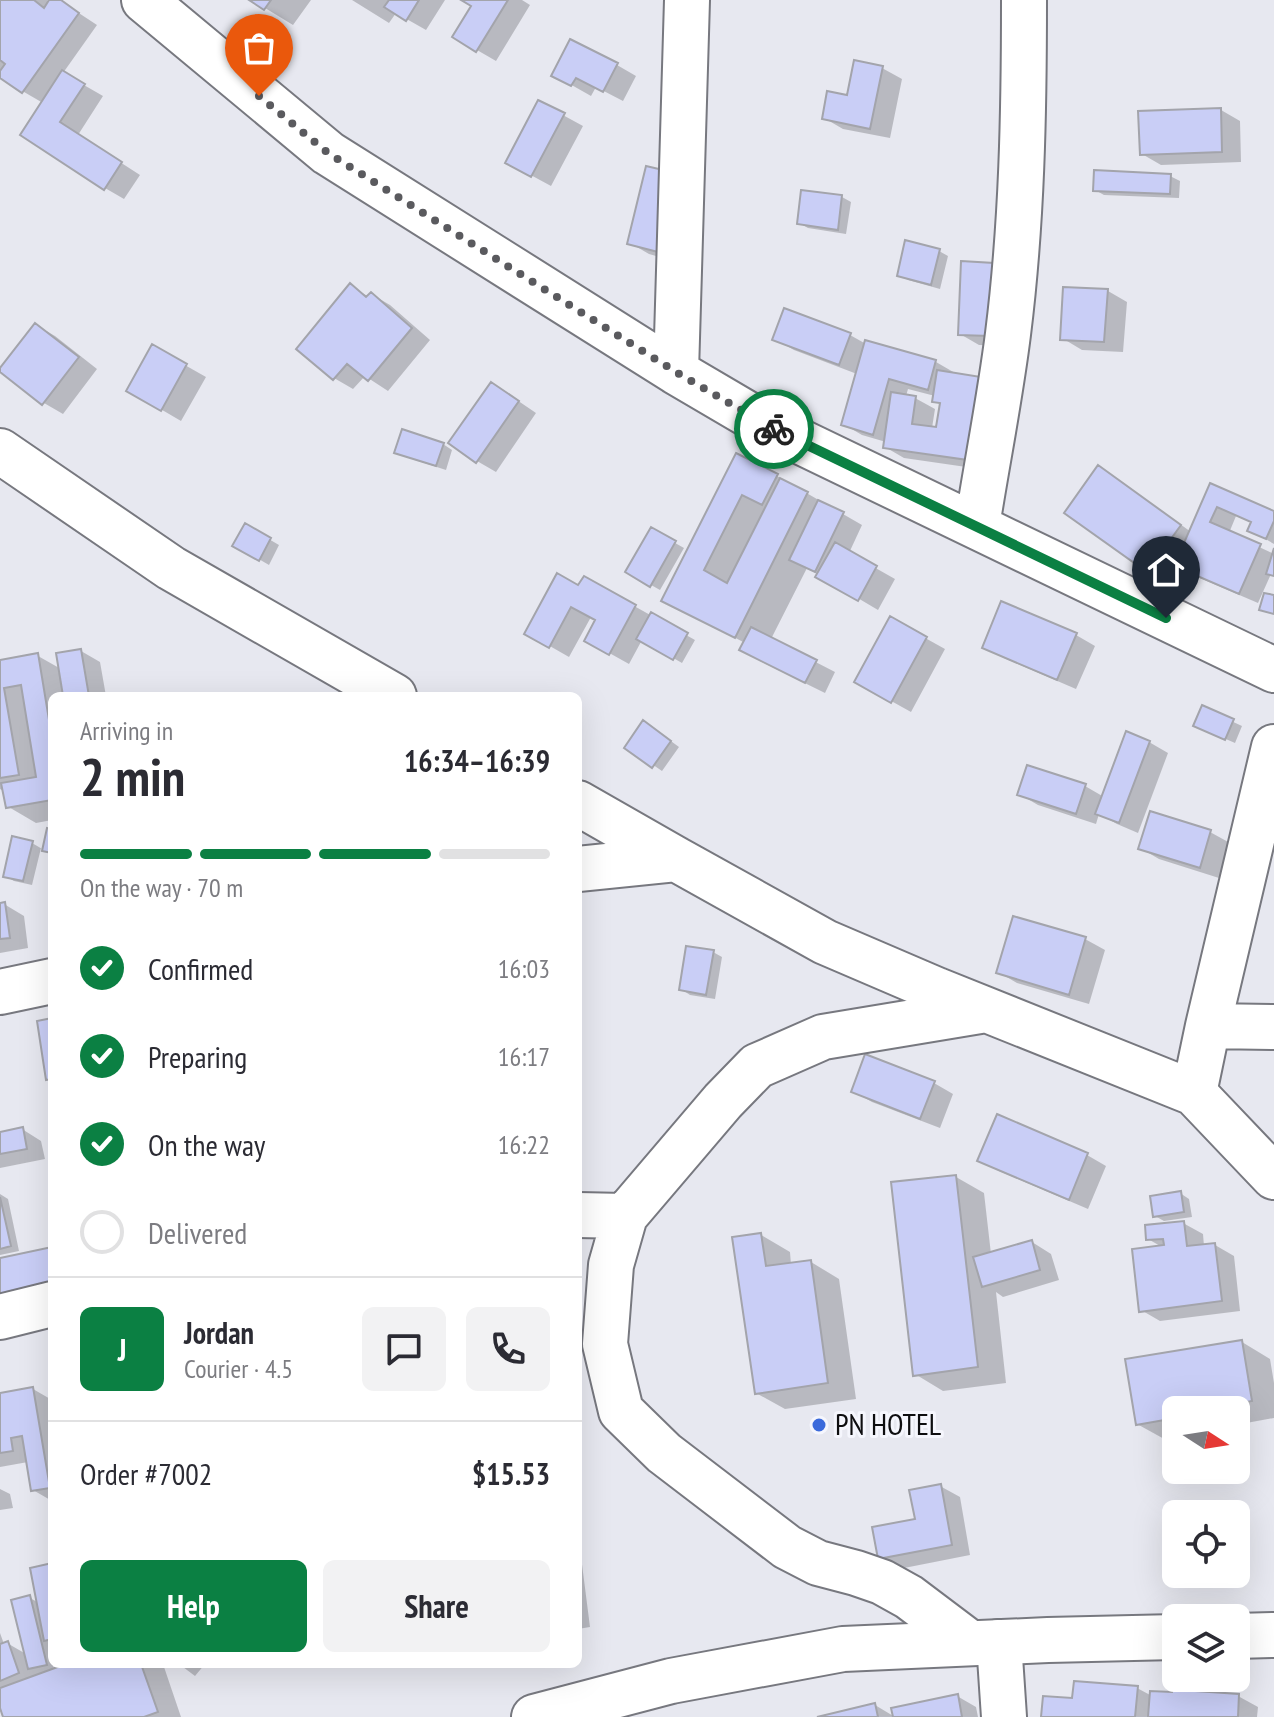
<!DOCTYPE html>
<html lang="en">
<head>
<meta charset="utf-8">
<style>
  :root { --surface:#fff; --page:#f2f2f3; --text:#2b2b33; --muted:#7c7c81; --line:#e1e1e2; --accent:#0b8043 }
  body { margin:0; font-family:"PT Sans Narrow",sans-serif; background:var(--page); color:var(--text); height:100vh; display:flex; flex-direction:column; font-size:30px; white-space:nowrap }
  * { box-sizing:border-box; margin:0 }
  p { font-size:26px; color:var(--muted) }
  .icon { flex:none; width:44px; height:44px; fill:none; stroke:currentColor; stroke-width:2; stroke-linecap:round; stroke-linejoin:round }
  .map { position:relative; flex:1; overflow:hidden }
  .drawer { position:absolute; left:48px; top:692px; width:534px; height:976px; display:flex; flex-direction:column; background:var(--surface); border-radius:12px; box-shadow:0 8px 32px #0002 }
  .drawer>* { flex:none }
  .needle { width:52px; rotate:102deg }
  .controls { position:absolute; left:1162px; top:1396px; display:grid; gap:16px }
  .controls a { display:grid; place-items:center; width:88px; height:88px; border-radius:12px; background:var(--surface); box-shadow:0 8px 32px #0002; font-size:40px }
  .pin { position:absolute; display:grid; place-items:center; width:68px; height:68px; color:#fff; margin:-82px -34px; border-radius:50% 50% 50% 0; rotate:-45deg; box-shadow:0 0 8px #0007 }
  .pin .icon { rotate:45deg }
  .courier { position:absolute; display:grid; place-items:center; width:80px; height:80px; margin:-40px; border:6px solid #0b8043; border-radius:50%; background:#fff; color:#222; box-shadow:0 2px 10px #0007 }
  .head em { font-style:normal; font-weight:800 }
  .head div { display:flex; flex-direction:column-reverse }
  .head { display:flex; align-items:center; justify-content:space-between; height:136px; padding:0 32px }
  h1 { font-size:52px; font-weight:800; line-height:60px }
  .bar { display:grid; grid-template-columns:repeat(4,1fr); gap:12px 8px; align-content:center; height:96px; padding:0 32px }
  .bar i { height:10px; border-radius:6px; background:var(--line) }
  .bar .on { background:var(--accent) }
  .bar p { grid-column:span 4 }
  .line { display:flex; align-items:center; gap:20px; padding:0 32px; border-top:2px solid var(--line) }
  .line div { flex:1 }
  .round { display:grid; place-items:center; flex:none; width:84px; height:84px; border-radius:12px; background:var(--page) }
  ol { padding:0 32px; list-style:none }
  li { display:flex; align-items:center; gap:24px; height:88px }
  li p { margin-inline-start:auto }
  li .icon { padding:8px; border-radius:50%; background:var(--accent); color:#fff; stroke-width:4 }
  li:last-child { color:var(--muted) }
  li i { width:44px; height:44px; border:4px solid var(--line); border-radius:50% }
  .cta { display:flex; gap:16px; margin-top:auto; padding:16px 32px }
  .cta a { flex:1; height:92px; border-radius:12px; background:var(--accent); color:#fff; font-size:32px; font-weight:800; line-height:92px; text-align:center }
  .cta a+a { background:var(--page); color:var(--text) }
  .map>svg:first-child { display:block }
</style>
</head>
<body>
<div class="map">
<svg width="1274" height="1717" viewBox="0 0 1274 1717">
  <rect width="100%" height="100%" fill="#e7e8f0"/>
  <path fill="#0003" fill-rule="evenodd" d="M0,0H47L50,2L52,0H59L97,25L63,73L103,96L78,135L140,175L124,199L105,188L43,103L0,78Z
    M252,0H311L293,25Z
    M352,0H445L426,30L396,13L389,23Z
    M465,0H522L530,5L496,61L477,50L474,5Z
    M617,65L636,76L623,101L596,87L591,96L554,75Z
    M882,68L902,79L890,138L843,129L824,118Z
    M539,102L583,126L551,186L527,173Z
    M1221,110L1240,121L1241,162L1161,165L1142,154Z
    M647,169L677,262L649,254L630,243Z
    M1170,176L1180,181L1179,198L1104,195L1095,190Z
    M842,197L851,202L846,234L808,228L799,223Z
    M939,251L948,256L940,289L908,280L899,275Z
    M963,264L1010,346L979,345L960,334Z
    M351,286L369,297L371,294L390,305L430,340L388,391L365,376L353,389L334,378Z
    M1108,291L1127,302L1123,352L1082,350L1062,338Z
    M36,325L55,336L97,369L63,414L44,403L1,370Z
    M850,335L866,344L936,362L955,373L987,470L904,458L885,447L886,442L862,435L843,424L857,374L794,350L775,339ZM908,389L935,396L934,401L942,405L938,429L932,428L935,409L915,398L906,396Z
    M153,347L206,377L181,421L128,390Z
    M511,396L536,413L496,472L477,461Z
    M443,444L452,450L446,470L406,457L397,452Z
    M737,456L777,476L862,525L849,553L895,579L878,610L807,568L771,639L835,672L825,693L760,661L745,643L664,600Z
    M1099,468L1118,479L1191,532L1211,486L1274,513V544L1250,530L1253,523L1236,516L1229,533L1274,554V576L1271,574L1258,603L1195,576L1178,566L1167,582L1148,571L1067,512Z
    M246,526L279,545L269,565L235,545Z
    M652,530L684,548L660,590L628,572Z
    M584,578L695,640L682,663L642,640L629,664L586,640L597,620L591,617L569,657L527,633L579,588Z
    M891,619L945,649L911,712L857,682Z
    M1076,635L1095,646L1076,689L1004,658L984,647Z
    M81,651L100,662L106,696H52V820L36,823L7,806L5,792L0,789V662L38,656L61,669Z
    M1203,708L1242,726L1235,743L1205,730Z
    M653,728L679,747L662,771L627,747Z
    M1149,742L1168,753L1138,833L1117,824L1099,814L1096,824L1038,805L1019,794L1085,786L1104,797Z
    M1151,814L1210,832L1230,843L1219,878L1159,859L1140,848Z
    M52,831V855L41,848L32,885L14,881L5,876L32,843L44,850Z
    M4,904L24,916L28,948L0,953V905Z
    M1015,918L1085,939L1105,950L1089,1004L1017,983L998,972Z
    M713,952L722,957L715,999L690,995L681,989Z
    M934,1083L953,1094L940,1128L872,1102L853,1091Z
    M22,1129L41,1141L45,1159L0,1168V1133Z
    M1087,1155L1106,1166L1088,1209L999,1171L980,1160Z
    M956,1177L984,1193L991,1254L1032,1242L1051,1254L1059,1280L1003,1297L996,1292L1006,1383L943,1391L915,1374Z
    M1180,1193L1189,1199L1192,1217L1164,1221L1155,1216Z
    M0,1194L8,1199L19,1251L0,1255Z
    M1183,1223L1203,1234L1204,1246L1215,1245L1234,1256L1240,1311L1160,1321L1141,1310L1162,1247L1148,1239Z
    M761,1235L790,1252L791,1265L811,1262L839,1279L856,1399L785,1409L756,1393Z
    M1242,1342L1270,1359L1274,1383V1418L1241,1424L1248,1468L1213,1474L1206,1470H1236V1410H1176V1439L1166,1440L1137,1424Z
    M33,1389L52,1400V1501L33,1490L28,1462L0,1467V1395Z
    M940,1486L960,1497L970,1555L899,1569L880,1558L918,1520Z
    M0,1489L10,1494L13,1508L0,1510Z
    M578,1533L590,1627L578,1629Z
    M52,1565V1643L48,1640L52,1664L55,1670L65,1667L64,1664H163L181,1717H5L0,1702V1633L4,1644L7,1643L26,1654L30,1598L39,1603Z
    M179,1664H205L195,1676Z
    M1196,1684L1214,1694L1238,1696L1258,1707L1257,1717H1043L1074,1700L1137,1688L1152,1696L1174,1694Z
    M957,1696L976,1707L978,1717H826L875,1705L895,1717Z"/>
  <path fill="#c9cef6" stroke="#a3a4ab" stroke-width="2" d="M0,0H34L44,8L49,0H61L79,13L22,93L0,78V71L5,64L0,60Z
    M249,0H271L264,10Z
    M389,0H419L406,21L384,7Z
    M461,0H508L476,52L452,37L471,6Z
    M570,39L618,63L603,92L576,78L571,86L551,76Z
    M854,60L883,66L870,129L822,119L827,91L847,95Z
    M62,70L85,84L60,122L122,162L104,190L20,135Z
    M538,100L565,113L531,177L505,163Z
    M1221,108L1222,152L1140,155L1138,111Z
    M646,166L676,173L658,252L627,244Z
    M1094,170L1171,174L1170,194L1093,191Z
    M801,190L842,195L838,230L797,224Z
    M905,240L940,249L931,285L897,276Z
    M961,261L994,263L991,336L958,335Z
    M350,283L366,297L371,292L412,328L368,381L347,364L333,380L296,349Z
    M1063,287L1108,289L1104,342L1060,340Z
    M784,308L851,333L839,365L772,340Z
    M35,323L79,357L42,405L0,372V368Z
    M865,340L936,360L928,390L889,379L873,435L841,425Z
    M152,344L187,364L161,411L126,391Z
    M937,370L981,377L968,460L883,448L891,392L916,396L912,424L936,427L940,403L932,402Z
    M491,382L519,401L476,463L448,443Z
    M402,429L444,443L436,466L394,453Z
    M736,453L778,474L762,505L742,495L704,570L727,583L780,478L808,492L735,638L661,601Z
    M1098,465L1181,525L1147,572L1064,513Z
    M1210,483L1274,511V521L1266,539L1247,531L1251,522L1217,507L1210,522L1261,544L1239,594L1174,566Z
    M818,500L844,512L815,572L789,560Z
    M245,523L271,538L259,561L232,546Z
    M651,527L676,541L650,587L625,572Z
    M835,542L877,566L858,601L815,577Z
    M1274,548V576L1266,574Z
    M557,573L578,585L584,576L636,605L609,655L584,641L595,620L571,607L549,648L524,634Z
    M1264,593L1274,595V614L1259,610Z
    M1001,601L1077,633L1057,680L982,648Z
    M651,612L688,633L673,660L636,639Z
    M890,616L927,637L891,703L854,682Z
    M751,627L817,660L805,683L739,650Z
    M81,649L89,696H63L56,653Z
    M38,653L52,738V800L6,808L1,783L36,777L21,685L4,688L19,775L0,778V660Z
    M1202,705L1234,719L1225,740L1193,726Z
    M643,720L671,741L652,768L624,748Z
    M1126,731L1150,741L1119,823L1095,814Z
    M1027,765L1086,784L1076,814L1017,795Z
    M1150,811L1211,830L1200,868L1138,849Z
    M47,828L52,829V853L42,851Z
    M12,836L33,841L23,881L3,877Z
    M5,902L10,938L0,939V903Z
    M1013,916L1086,937L1069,995L996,973Z
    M686,946L714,950L706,995L679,990Z
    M52,1018V1079L46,1080L37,1021Z
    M865,1054L935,1081L920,1119L851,1092Z
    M997,1114L1088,1153L1069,1200L977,1161Z
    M23,1127L27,1149L0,1154V1132Z
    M956,1175L978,1367L913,1376L891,1182Z
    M1181,1191L1184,1212L1153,1217L1150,1196Z
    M0,1197L11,1246L0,1249Z
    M1184,1221L1187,1246L1215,1243L1222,1301L1139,1312L1132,1249L1164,1245L1163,1239L1146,1240L1145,1225Z
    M761,1233L766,1266L811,1260L828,1383L755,1394L732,1237Z
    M1032,1240L1040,1270L982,1287L973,1257Z
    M52,1247V1290L0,1301V1258Z
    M1242,1340L1252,1401L1213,1408L1214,1410H1176V1418L1136,1425L1125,1359Z
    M33,1387L50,1488L31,1491L22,1436L11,1438L13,1451L0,1453V1393Z
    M941,1484L952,1545L878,1559L872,1527L915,1519L909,1490Z
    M52,1563V1639L44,1641L30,1568Z
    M30,1595L47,1665L28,1669L11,1600Z
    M8,1641L19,1673L0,1681V1644Z
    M62,1664H141L158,1712L144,1717H3L0,1708V1688L63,1665Z
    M1173,1680L1197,1682L1196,1691L1239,1694L1238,1717H1148L1150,1691L1172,1692Z
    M1074,1681L1138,1686L1135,1717H1041L1043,1696L1072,1698Z
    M958,1694L962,1717H893L891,1708Z
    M875,1703L878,1717H817Z"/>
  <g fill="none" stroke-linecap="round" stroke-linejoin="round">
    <g stroke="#77787f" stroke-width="48">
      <path id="minor" d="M144,0L328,153L676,372L768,426L1274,670
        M676,372L687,0
        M0,451L171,568L394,696
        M977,526C987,462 1000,398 1008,334C1022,223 1024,112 1024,0
        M578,803L676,859L825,942L937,990L1194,1093L1274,1177
        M578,869L676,859
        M0,992L52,981
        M1208,1026L1274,1027
        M1194,1093L1208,1026L1274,747
        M578,1215L625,1216
        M0,1317L52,1304
        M999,1642L1004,1717
        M970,1643L909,1597L882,1582L856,1573L818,1563L787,1547L664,1453L621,1411L605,1344L611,1265L625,1216L723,1101L757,1066L823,1037L986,1010"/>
    </g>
    <g stroke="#77787f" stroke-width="48">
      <path id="tertiary" d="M1236,1636L1274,1635
        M534,1717L671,1681L843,1649L1048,1640L1176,1637"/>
    </g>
    <use href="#minor" stroke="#fff" stroke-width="44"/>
    <use href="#tertiary" stroke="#fff" stroke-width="44"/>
  </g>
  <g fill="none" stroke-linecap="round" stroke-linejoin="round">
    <path stroke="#5a5a5e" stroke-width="8" stroke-dasharray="0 14.4" d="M259,96L328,153L676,372L774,429"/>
    <path stroke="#0b8043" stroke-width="10" d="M774,429L1166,618"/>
  </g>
  <circle fill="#3b6adb" stroke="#f5f6fd" stroke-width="3" cx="819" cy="1425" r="8"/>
  <g text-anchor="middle" stroke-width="6" stroke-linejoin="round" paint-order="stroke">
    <g font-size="30" fill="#0e0e10" stroke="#f5f6fd" text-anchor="start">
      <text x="835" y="1435">PN HOTEL</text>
    </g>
  </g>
</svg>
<div class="controls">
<a><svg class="needle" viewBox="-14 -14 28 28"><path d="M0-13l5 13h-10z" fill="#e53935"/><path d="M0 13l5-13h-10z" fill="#7c7c81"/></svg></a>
<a><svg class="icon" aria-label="locate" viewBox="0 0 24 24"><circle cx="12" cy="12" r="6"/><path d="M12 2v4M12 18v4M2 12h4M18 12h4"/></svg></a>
<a><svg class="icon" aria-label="layers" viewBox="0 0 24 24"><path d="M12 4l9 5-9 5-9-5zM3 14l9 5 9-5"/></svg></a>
</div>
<div class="pin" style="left:259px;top:96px;background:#ea580c"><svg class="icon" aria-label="bag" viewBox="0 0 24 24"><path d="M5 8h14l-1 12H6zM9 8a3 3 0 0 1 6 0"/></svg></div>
<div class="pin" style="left:1166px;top:618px;background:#1f2937"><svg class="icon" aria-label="home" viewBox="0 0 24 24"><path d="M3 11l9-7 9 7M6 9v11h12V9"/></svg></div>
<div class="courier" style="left:774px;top:429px"><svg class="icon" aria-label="bike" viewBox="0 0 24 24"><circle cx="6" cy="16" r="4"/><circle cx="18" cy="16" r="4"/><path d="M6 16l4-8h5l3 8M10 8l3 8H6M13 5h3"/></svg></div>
<section class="drawer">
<div class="head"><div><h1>2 min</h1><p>Arriving in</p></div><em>16:34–16:39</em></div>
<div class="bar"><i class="on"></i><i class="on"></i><i class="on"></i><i></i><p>On the way · 70 m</p></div>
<ol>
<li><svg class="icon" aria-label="check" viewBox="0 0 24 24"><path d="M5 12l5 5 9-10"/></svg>Confirmed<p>16:03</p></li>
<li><svg class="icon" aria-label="check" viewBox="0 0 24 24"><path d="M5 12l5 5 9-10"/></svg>Preparing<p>16:17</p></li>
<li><svg class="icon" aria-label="check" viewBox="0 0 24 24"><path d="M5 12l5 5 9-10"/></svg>On the way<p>16:22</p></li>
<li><i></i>Delivered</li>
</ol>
<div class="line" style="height:144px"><b class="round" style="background:var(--accent);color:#fff">J</b><div><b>Jordan</b><p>Courier · 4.5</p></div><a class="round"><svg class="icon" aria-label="chat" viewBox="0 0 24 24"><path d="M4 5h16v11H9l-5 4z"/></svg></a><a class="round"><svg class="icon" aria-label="phone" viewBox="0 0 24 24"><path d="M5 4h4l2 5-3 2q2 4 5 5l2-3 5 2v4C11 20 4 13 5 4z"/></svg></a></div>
<div class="line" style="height:104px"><div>Order #7002</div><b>$15.53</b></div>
<div class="cta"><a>Help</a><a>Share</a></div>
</section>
</div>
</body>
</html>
